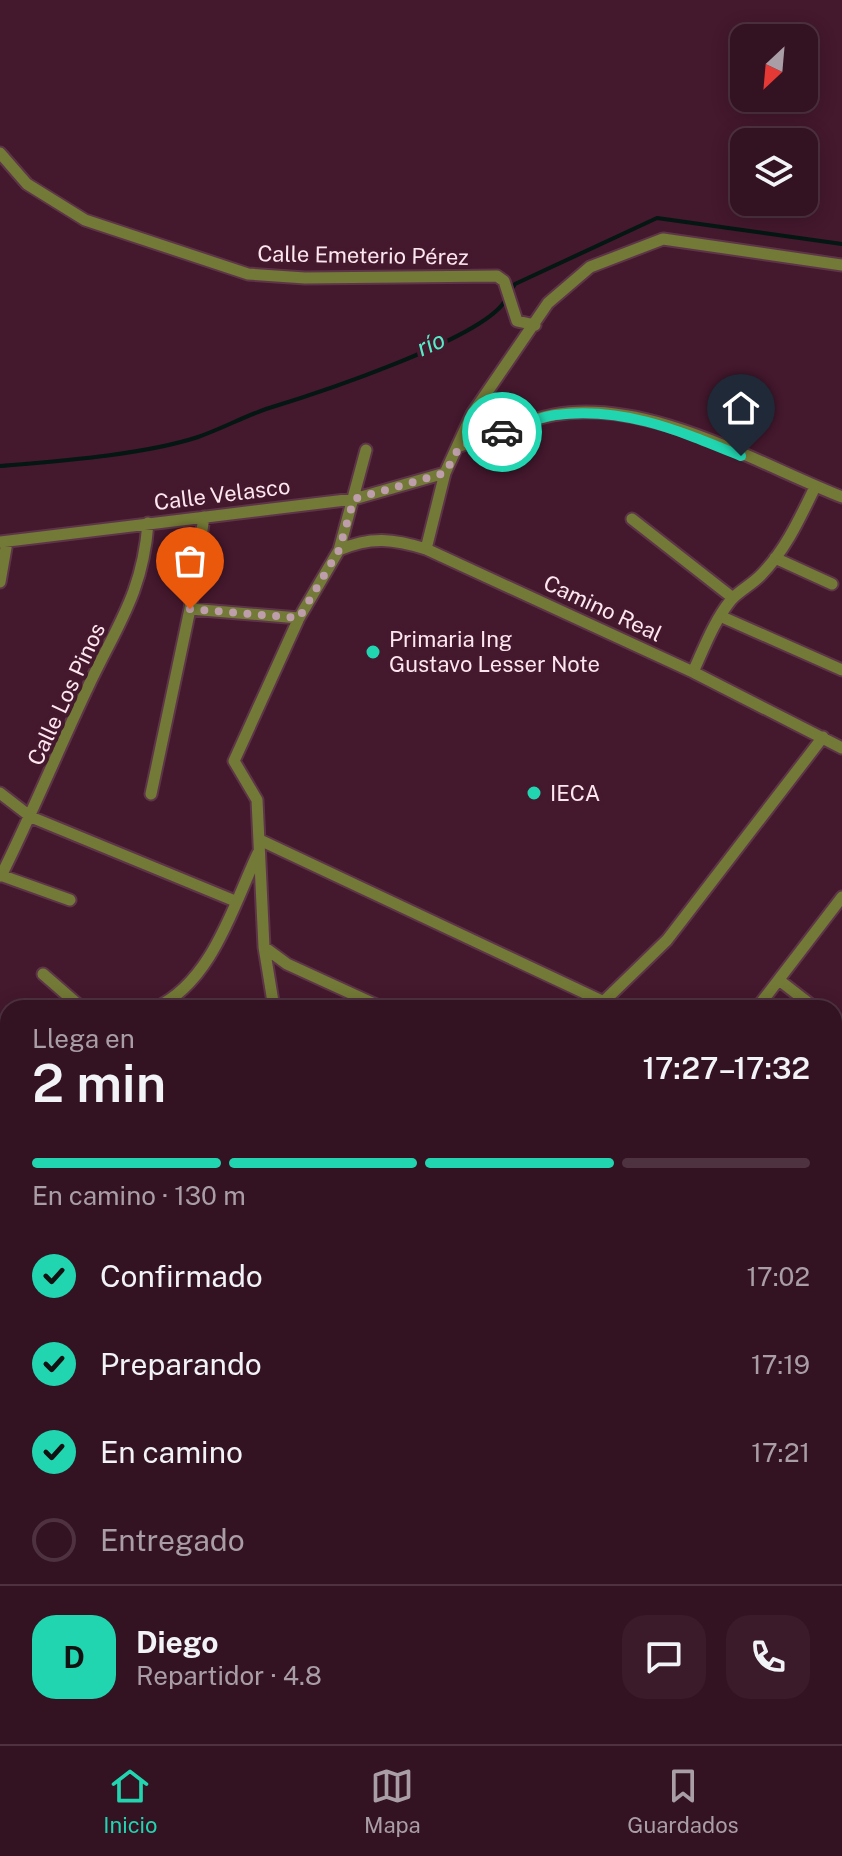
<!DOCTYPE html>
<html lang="es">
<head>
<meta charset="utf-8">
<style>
  :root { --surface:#331222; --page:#3b1b2a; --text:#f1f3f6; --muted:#a99ea5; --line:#4e3240; --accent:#21d5b0 }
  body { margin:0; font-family:"Public Sans",sans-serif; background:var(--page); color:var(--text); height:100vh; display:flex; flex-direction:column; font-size:30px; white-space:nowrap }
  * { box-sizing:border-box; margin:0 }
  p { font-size:26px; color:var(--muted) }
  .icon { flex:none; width:44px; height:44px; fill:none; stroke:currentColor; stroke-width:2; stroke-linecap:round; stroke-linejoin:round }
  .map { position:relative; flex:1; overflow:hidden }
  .side { position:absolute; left:0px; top:1000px; width:842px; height:744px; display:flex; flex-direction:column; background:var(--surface); border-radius:24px 24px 0 0; box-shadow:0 4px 20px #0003,0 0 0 2px var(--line) }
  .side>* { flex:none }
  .needle { width:52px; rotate:206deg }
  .tools { position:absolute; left:730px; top:24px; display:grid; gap:16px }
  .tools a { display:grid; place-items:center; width:88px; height:88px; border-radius:16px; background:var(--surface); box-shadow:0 4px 20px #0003,0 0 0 2px var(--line); font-size:40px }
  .pin { position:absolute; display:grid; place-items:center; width:68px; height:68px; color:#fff; margin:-82px -34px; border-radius:50% 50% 50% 0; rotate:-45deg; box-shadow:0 0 8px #0007 }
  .pin .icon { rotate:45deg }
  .courier { position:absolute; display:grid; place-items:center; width:80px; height:80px; margin:-40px; border:6px solid #21d5b0; border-radius:50%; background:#fff; color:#222; box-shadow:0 2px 10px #0007 }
  .overview em { font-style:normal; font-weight:600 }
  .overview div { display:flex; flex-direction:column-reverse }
  .overview { display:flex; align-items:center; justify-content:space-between; height:136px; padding:0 32px }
  h1 { font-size:52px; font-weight:600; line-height:60px }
  .bar { display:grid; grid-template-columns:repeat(4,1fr); gap:12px 8px; align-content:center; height:96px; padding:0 32px }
  .bar i { height:10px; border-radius:6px; background:var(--line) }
  .bar .current { background:var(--accent) }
  .bar p { grid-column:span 4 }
  .line { display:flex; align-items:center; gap:20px; padding:0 32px; border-top:2px solid var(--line) }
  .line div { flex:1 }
  .round { display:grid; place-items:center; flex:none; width:84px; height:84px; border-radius:24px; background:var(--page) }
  ol { padding:0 32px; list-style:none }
  li { display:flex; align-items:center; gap:24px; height:88px }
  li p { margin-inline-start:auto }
  li .icon { padding:8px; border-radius:50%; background:var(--accent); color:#111; stroke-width:4 }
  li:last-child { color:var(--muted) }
  li i { width:44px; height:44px; border:4px solid var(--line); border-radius:50% }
  .menu { display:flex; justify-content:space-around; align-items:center; height:112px; border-top:2px solid var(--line); background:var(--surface); font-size:22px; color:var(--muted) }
  .menu a { display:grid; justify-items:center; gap:4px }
  .menu .current { color:var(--accent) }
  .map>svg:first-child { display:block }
</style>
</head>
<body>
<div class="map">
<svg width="842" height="1744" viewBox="0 0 842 1744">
  <rect width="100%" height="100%" fill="#44182d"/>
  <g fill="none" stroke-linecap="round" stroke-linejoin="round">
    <path stroke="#041712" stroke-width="4" d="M510,292L515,284L657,218L842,244
      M0,466C59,461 143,455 198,437C221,429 243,417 266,409C312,395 487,338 506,299"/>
    <g stroke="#5e3548" stroke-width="15">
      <path id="minor" d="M0,153L27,184L85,220L248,274L305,278L497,276L504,281L517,321L535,325
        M460,446C490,436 522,421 553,415C647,397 756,463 842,497
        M632,519L733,598
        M0,542L354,499L445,473
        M426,549L445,473L472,414L548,303L590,267L663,239L842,265
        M339,550C371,536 394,539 426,549L693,672L842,748
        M775,558L832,584
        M0,582L7,542
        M190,609L299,618
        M720,616L842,670
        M693,672C704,648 714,621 731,600C739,591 751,585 760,576C785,551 800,518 815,487
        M0,793L31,817L235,901
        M151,794L190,609L204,517
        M262,841L604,1002
        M0,875L70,900
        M1,876C32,814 58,750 88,687C116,627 143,593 148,523
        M264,947L287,964L383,1008
        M43,974L82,1008
        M779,980L815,1008
        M155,1008C212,982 233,906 258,853
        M274,1008L264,947L257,800L234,761L299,618L339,550L366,450
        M597,1008L667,940L823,737
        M757,1008L842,897
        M834,1072L842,1079
        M0,1130L8,1124
        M834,1232L842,1224
        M0,1287L8,1257
        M834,1287L842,1280
        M0,1400L8,1403
        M834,1419L842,1413
        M834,1567L842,1561
        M0,1642L8,1627
        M319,1736L329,1744
        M273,1744L282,1736"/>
    </g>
    <use href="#minor" stroke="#737936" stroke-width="11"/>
  </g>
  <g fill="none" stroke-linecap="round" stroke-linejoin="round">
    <path stroke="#bd9eaa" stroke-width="8" stroke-dasharray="0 14.4" d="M190,609L299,618L339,550L354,499L445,473L460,446L502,432"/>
    <path stroke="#21d5b0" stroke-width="10" d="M502,432C519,427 538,417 555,415C623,406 680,431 741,456"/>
  </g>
  <g fill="#21d5b0" stroke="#44182d" stroke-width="3">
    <circle cx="373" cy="652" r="8"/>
    <circle cx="534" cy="793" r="8"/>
  </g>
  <g text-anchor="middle" stroke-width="8" stroke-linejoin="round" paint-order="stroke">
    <g font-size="22" fill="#fee6ee" stroke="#44182d">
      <text transform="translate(363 255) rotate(1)" y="8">Calle Emeterio Pérez</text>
      <text transform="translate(222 494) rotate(-7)" y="8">Calle Velasco</text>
      <text transform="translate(603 608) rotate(25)" y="8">Camino Real</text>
      <text transform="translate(66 694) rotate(-65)" y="8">Calle Los Pinos</text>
    </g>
    <g font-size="22" fill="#fee6ee" stroke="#44182d" text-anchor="start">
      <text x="389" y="647">Primaria Ing<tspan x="389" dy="25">Gustavo Lesser Note</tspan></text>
      <text x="550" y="801">IECA</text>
    </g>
    <g font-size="24" font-style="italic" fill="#56ebc7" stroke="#44182d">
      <text transform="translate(431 344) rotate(-23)" y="8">río</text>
    </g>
  </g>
</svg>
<div class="tools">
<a><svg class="needle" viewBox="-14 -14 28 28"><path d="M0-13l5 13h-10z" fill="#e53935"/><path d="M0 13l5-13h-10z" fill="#a99ea5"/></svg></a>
<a><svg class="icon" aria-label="layers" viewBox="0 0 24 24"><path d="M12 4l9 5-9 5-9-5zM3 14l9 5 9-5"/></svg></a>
</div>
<div class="pin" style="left:190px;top:609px;background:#ea580c"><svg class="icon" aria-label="bag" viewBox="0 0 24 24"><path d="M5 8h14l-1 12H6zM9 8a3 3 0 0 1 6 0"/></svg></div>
<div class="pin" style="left:741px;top:456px;background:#1f2937"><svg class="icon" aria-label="home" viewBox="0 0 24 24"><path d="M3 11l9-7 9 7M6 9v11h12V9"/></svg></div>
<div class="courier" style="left:502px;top:432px"><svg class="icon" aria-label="car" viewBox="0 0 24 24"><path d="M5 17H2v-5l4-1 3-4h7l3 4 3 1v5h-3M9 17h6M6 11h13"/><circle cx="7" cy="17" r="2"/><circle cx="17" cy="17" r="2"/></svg></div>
<section class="side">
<div class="overview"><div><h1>2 min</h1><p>Llega en</p></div><em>17:27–17:32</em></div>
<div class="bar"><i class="current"></i><i class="current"></i><i class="current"></i><i></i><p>En camino · 130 m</p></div>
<ol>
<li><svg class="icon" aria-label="check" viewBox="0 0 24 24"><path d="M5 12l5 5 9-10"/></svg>Confirmado<p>17:02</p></li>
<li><svg class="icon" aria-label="check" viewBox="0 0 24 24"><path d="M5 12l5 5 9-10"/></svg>Preparando<p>17:19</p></li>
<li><svg class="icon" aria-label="check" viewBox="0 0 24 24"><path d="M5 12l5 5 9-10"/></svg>En camino<p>17:21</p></li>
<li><i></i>Entregado</li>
</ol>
<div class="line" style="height:144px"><b class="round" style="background:var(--accent);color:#111">D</b><div><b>Diego</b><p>Repartidor · 4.8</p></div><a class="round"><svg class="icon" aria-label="chat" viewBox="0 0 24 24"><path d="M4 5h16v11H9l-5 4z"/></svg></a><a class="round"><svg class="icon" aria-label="phone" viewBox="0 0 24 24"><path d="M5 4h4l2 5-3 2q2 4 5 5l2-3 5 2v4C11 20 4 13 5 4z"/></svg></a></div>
</section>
</div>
<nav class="menu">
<a class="current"><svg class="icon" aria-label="home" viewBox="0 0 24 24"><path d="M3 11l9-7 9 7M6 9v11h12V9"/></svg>Inicio</a>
<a><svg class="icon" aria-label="map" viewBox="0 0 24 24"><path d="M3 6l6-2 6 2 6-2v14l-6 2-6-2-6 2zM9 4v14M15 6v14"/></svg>Mapa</a>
<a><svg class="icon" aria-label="saved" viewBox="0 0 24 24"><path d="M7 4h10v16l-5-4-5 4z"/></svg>Guardados</a>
</nav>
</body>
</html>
